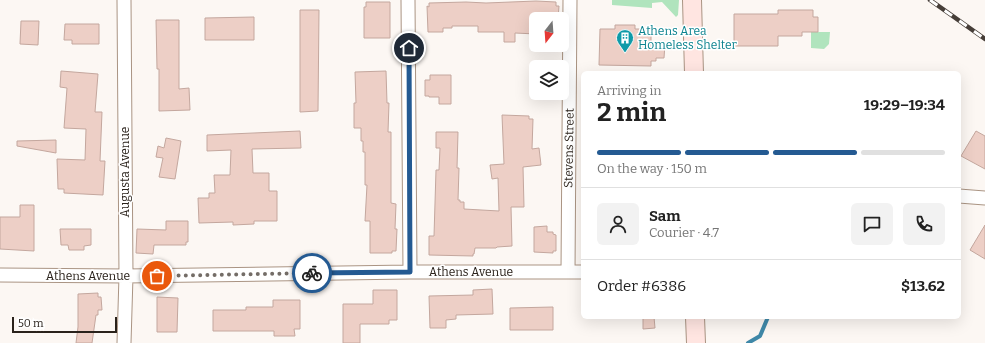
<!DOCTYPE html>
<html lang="en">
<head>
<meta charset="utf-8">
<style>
  :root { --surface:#fff; --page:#f2f2f2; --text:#222; --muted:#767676; --line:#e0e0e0; --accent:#245a92 }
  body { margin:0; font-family:Bitter,serif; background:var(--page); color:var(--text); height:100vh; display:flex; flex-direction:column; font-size:15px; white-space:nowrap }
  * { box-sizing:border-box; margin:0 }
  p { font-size:13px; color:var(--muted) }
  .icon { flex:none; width:22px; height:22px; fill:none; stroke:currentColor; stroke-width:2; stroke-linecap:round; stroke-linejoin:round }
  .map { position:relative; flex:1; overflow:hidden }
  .side { position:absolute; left:581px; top:71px; width:380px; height:248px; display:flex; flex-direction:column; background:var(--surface); border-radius:6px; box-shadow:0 4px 16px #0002 }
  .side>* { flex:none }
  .needle { width:26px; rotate:197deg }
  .tools { position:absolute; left:529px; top:12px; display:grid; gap:8px }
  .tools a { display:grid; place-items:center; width:40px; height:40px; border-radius:6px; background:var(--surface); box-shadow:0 4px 16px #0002; font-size:20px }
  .scale { position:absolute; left:12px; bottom:10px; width:105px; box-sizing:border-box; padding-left:4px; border:2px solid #2a221b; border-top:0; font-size:11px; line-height:14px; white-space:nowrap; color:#2a221b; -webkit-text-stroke:3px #fff; paint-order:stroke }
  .pin { position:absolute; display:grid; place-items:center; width:34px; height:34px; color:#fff; margin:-17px; border:2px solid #fff; border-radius:50%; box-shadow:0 1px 4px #0007 }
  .courier { position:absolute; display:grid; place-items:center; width:40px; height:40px; margin:-20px; border:3px solid #245a92; border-radius:50%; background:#fff; color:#222; box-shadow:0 1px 5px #0007 }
  .overview em { font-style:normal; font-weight:700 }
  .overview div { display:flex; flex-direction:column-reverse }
  .overview { display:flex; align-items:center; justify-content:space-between; height:68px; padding:0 16px }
  h1 { font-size:26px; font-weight:700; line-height:30px }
  .bar { display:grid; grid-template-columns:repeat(4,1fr); gap:6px 4px; align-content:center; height:48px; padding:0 16px }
  .bar i { height:5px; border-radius:3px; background:var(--line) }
  .bar .active { background:var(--accent) }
  .bar p { grid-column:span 4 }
  .line { display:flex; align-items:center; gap:10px; padding:0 16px; border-top:1px solid var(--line) }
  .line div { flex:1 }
  .round { display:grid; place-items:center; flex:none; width:42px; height:42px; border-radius:6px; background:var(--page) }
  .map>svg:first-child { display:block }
</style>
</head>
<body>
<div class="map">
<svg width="985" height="343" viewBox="0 0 985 343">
  <rect width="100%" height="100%" fill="#fcf7f3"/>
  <path fill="#b0e4bd" d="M612,0H679L678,15L676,17L662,2L652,3V8L612,5Z
    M811,32H830L829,44L824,49L811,48Z"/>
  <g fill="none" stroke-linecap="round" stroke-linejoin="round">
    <path stroke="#3f88a8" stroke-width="4" d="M748,343L760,336L768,317"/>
  </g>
  <path fill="#edcfc6" stroke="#c4a79e" d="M536,1L556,2V6H559L558,19H536V34L515,33V42H504V32H478V26H452V28H443V32H428L427,6L429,7V3L466,2L486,3Z
    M366,2H390V38H364V7H366Z
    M300,10H319L318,111L300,112Z
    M778,10H813V17H818V32H802V36H778V46H734V14H778Z
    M254,17V40H205V18Z
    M156,20H179V89L189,88L190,110L159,111V69H157Z
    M21,21H39L38,45L20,44Z
    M65,24H99V44H72V40H64Z
    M615,25H635V29H651V44H665L664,58H656V61H651V66L599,65L600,29H615Z
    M61,71L98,74L95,112H102L100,161H105L103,195L64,193V189H58L57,159L85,160L86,129L64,128L67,88L60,87Z
    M386,71L387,103H389L388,132H391V203L396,204L395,229H397L396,251H392V253H370V221H365L367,185H365V152H363V141H361V128H354V103H356L355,72Z
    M430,75H451V104H439V97H429V96H425V80H430Z
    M502,115L529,116V119H533L532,149L539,148L541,165L523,167L524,207H511L512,246L497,247L496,248H475L474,254H473V256L429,255V236H434L436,170H439L440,148H436V132H458L457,168H459L458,200H460V202H464V209L499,211L498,178L492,179L490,165L504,164Z
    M300,131L301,148L252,149L253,173H269V191H277V221H254V224L233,225V222L199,223L198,198H209V193H215L214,175H230L231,150L207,151V135Z
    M976,131L985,136V169L961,156Z
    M166,138L181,141L175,179L159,177L163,158L156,157L158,146L164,148Z
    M56,140V153L17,146V141Z
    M20,205H34V251L0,249V217H20Z
    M166,221H188V242H186V245H154L153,254L136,253L137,229L166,230Z
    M985,225V259L970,250Z
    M547,226V232H553V234L556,235V251H553V253L534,252V227Z
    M60,229H91V245L84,246V250H69L68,245H61Z
    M492,289L493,314L456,315V319L446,320V328H430L429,296L473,295V290Z
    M373,290H397V320H389V324H360V343H343V304H373Z
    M98,293V297H101L102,310H98V315H96L92,343H76L78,327V294Z
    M157,297L178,298L177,332H157Z
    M273,300H300V329H294L295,336H274V331H213V310H246V307H273Z
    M553,307V330H510V308Z
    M643,317H654L655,328L643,329Z"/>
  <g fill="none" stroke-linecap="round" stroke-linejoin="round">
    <g stroke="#aa9483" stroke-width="15">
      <path id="street" d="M124,0L126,276L124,343
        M408,0L410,272
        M959,196L985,198
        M568,272L570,0
        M0,275L126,276L410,272H583"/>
    </g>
    <g stroke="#aa9483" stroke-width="20">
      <path id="secondary" d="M692,0L694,73
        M695,317L696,343"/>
    </g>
    <use href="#street" stroke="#fff" stroke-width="13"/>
    <use href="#secondary" stroke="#ffe5e1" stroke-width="18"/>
    <g stroke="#463e38" stroke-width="4.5">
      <path id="rail" d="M930,0L985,39"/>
    </g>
    <use href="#rail" stroke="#fff" stroke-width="3" stroke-dasharray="9" stroke-linecap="butt"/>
  </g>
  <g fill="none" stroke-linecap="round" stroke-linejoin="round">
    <path stroke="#746d67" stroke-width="4" stroke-dasharray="0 7.2" d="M157,276L312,273"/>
    <path stroke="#245a92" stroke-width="5" d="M312,273L410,272L409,48"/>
  </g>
  <defs>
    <g id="building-pin" transform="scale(0.9)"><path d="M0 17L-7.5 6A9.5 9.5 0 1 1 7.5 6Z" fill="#0f9aa8" stroke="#fff"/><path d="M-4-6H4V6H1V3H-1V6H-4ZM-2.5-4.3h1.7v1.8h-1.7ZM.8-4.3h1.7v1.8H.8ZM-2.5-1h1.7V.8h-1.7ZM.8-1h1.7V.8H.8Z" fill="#fff"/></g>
  </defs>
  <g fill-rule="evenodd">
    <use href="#building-pin" x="625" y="38"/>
  </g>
  <g text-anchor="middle" stroke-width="3" stroke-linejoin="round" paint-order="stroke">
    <g font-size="12" fill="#0d838f" stroke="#fff" text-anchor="start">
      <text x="638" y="35">Athens Area<tspan x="638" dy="14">Homeless Shelter</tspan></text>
    </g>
    <g font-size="12" fill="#2a221b" stroke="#fff">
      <text transform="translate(569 148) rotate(-89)" y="4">Stevens Street</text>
      <text transform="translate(125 172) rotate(-90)" y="4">Augusta Avenue</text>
      <text x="471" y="276">Athens Avenue</text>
      <text x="88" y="280">Athens Avenue</text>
    </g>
  </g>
</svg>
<div class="tools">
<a><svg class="needle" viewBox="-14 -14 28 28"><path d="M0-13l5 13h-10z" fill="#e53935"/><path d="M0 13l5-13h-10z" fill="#767676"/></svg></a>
<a><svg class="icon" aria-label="layers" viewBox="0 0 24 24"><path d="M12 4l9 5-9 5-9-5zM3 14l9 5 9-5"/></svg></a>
</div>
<div class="scale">50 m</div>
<div class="pin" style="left:157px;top:276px;background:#ea580c"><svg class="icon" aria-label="bag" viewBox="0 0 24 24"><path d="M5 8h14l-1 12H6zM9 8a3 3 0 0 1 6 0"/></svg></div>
<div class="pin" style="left:409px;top:48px;background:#1f2937"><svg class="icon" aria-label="home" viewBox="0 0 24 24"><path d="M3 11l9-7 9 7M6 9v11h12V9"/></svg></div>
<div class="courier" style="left:312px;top:273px"><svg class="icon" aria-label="bike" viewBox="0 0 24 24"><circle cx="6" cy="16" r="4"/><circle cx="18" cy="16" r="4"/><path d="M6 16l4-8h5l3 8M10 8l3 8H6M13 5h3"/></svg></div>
<section class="side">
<div class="overview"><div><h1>2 min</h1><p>Arriving in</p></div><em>19:29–19:34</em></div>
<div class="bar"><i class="active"></i><i class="active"></i><i class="active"></i><i></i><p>On the way · 150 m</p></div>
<div class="line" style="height:72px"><a class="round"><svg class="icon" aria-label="person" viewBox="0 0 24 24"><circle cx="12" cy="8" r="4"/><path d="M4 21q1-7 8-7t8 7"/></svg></a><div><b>Sam</b><p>Courier · 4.7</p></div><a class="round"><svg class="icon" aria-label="chat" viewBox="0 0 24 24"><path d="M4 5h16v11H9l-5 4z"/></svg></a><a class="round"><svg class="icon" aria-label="phone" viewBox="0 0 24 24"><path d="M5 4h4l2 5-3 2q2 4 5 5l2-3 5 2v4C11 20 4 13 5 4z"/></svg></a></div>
<div class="line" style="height:52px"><div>Order #6386</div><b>$13.62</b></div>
</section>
</div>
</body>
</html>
